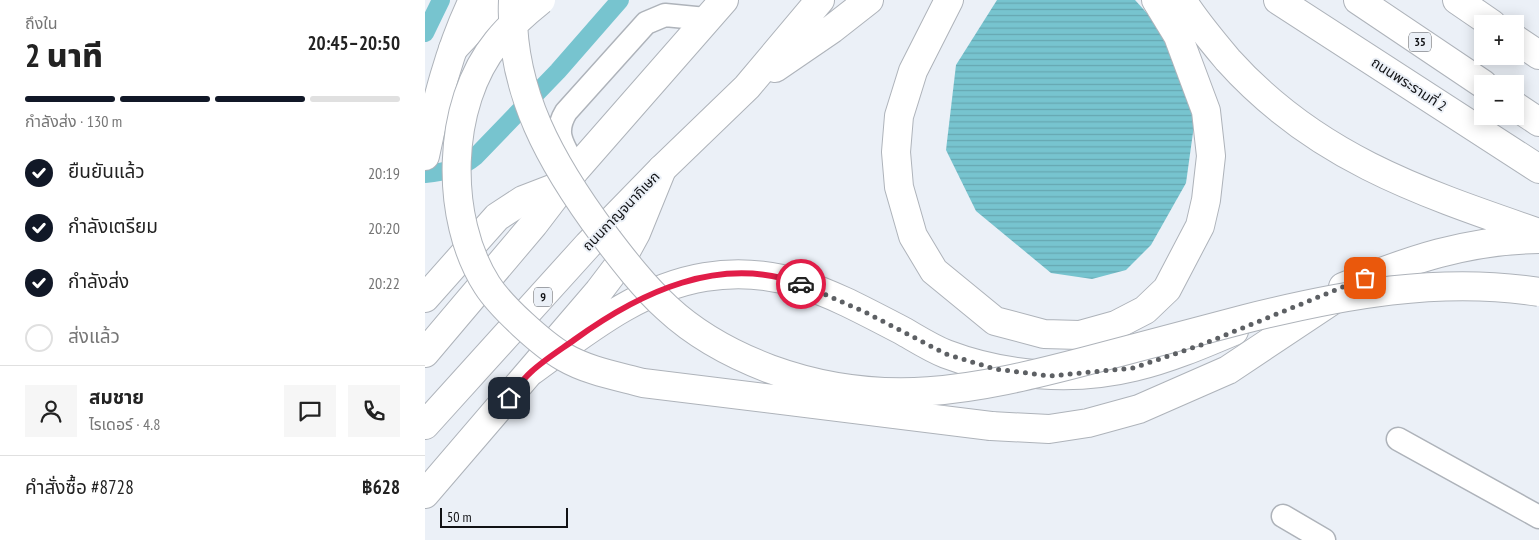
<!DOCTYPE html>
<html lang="th">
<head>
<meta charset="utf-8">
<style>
  :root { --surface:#fff; --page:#f6f6f6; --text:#222; --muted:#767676; --line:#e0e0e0; --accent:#111827 }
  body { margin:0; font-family:"PT Sans Narrow","Noto Sans Thai",sans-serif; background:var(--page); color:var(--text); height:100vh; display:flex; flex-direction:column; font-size:19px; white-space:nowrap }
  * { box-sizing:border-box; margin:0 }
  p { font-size:16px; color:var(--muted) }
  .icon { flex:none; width:28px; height:28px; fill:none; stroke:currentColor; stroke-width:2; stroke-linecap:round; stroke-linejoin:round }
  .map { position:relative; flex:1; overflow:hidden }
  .sheet { display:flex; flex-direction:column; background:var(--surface); width:425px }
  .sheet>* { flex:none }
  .controls { position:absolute; left:1049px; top:15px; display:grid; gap:10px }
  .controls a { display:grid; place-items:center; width:50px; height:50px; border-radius:0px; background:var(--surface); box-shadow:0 2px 12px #0003; font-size:25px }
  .scale { position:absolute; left:15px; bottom:12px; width:128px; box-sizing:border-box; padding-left:5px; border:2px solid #111215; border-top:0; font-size:14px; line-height:18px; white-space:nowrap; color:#111215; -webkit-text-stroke:4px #ebf0f7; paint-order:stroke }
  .pin { position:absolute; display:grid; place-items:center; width:42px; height:42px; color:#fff; margin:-21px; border-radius:10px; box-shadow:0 2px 8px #0006 }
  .courier { position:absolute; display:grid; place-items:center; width:50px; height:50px; margin:-25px; border:4px solid #e11d48; border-radius:50%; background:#fff; color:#222; box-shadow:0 1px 6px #0007 }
  .head em { font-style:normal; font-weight:800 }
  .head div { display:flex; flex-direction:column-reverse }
  .head { display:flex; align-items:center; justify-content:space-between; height:85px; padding:0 25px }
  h1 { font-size:32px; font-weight:800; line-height:38px }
  .bar { display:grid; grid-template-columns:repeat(4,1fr); gap:8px 5px; align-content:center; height:60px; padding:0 25px }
  .bar i { height:6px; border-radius:4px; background:var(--line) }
  .bar .selected { background:var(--accent) }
  .bar p { grid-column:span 4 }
  .line { display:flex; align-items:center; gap:12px; padding:0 25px; border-top:1px solid var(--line) }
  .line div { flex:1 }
  .round { display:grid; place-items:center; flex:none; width:52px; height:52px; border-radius:0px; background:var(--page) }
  ol { padding:0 25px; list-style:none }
  li { display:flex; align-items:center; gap:15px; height:55px }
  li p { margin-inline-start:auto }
  li .icon { padding:5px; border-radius:50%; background:var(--accent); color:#fff; stroke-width:4 }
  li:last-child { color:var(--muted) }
  li i { width:28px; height:28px; border:2px solid var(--line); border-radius:50% }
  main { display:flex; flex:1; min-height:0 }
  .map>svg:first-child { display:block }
</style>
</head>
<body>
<main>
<section class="sheet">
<div class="head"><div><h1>2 นาที</h1><p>ถึงใน</p></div><em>20:45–20:50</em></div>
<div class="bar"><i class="selected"></i><i class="selected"></i><i class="selected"></i><i></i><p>กำลังส่ง · 130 m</p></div>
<ol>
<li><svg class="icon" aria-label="check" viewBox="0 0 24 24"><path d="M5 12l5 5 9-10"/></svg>ยืนยันแล้ว<p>20:19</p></li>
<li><svg class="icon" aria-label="check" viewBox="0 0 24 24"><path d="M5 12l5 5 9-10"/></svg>กำลังเตรียม<p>20:20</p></li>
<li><svg class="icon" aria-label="check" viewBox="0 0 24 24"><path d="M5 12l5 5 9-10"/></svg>กำลังส่ง<p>20:22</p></li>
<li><i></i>ส่งแล้ว</li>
</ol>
<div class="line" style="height:90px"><a class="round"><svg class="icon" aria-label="person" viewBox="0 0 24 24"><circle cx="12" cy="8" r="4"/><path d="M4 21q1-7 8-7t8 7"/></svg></a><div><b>สมชาย</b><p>ไรเดอร์ · 4.8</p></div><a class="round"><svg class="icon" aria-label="chat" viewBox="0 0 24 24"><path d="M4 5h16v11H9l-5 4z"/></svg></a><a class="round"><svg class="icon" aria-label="phone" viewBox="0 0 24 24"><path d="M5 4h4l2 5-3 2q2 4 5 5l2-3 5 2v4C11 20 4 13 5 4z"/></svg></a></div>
<div class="line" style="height:65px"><div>คำสั่งซื้อ #8728</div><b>฿628</b></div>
</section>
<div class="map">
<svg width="1114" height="540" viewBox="0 0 1114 540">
  <defs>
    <pattern id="water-rules" width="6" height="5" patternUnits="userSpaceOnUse" patternTransform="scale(1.25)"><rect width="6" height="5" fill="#77c4cf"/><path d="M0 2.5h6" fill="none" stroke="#66a7b1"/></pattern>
  </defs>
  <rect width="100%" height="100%" fill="#ebf0f7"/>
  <path fill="url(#water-rules)" d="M572,0H710L730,22L759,71L770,118L761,183L726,245L701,270L667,279L626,273L551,211L521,150L531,65Z"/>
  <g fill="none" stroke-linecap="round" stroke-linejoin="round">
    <path stroke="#77c4cf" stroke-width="18" d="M0,33L16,0
      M0,174C18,172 36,169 50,157L133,71L195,0"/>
    <g stroke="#aeb3ba" stroke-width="25">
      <path id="minor" d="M151,169C140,147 127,135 141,112L221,23L240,15L281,19
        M973,439L1114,517
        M858,516L899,540"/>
    </g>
    <g stroke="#aeb3ba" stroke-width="30">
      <path id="major" d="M757,0C770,21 787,41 803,60C890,157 995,192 1114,233
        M853,0L1114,169
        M0,156C11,103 24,50 48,0
        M918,287C984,260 1042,240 1114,239
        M0,298L72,217L98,200L137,185
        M105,372C159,333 213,288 280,277C357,264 412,297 478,331C492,339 506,348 521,354C579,376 648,382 709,367C743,359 776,345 809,331
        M0,494L174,291L193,266L211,233L237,169"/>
    </g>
    <g stroke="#aeb3ba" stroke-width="30">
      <path id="highway" d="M524,0L488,71L474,116L471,152L474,187L488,236L509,271L570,321L619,334L655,335L691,325L720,310L742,289L775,226L781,200L786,156L781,111L753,36L731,0
        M933,0L1058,84
        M1032,0L1067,24
        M1090,39L1114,55
        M28,49L74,0
        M350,68L407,29L444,0
        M1090,106L1114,122
        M0,353L109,224L151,169L299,0
        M0,425L163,245L237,169L322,87L395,0
        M566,426L624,429L663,423L714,409L803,370L941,278"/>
    </g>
    <use href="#minor" stroke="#fff" stroke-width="22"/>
    <use href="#major" stroke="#fff" stroke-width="28"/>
    <use href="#highway" stroke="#fff" stroke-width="28"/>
    <g stroke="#aeb3ba" stroke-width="30" stroke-linecap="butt">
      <path id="highway-bridge" d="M88,0C84,91 127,165 180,236C199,261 219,287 242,308C271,335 308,355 345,369C457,410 550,390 661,361C714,347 767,333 820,319C916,295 1015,276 1114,292
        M116,0C101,12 85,26 72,42C21,104 19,218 62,285C76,307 117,344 139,357C163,371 192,376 218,383L566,426"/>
    </g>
    <use href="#highway-bridge" stroke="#fff" stroke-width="28"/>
  </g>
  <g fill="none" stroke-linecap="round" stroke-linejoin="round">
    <path stroke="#5d6064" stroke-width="5" stroke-dasharray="0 9" d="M376,284L440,312L521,354L570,369L625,376L708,368L776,345L940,278"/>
    <path stroke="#e11d48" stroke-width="6" d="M84,398C91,389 98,379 106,372C119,360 135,350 149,340C215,292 295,254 376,284"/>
  </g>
  <g text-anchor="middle" stroke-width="4" stroke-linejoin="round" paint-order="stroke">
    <g fill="#ebf0f7" stroke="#525559" stroke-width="1">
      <rect x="984" y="32.5" width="22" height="19" rx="4"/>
      <rect x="109" y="287.5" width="18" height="19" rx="4"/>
    </g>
    <g font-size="12" font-weight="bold" fill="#111215">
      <text x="995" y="46">35</text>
      <text x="118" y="301">9</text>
    </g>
    <g font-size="14" fill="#111215" stroke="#ebf0f7">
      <text transform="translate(984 84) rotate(33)" y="5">ถนนพระรามที่ 2</text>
      <text transform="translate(196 211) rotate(-46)" y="5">ถนนกาญจนาภิเษก</text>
    </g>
  </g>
</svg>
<div class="controls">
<a>+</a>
<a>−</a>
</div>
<div class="scale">50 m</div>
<div class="pin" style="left:940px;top:278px;background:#ea580c"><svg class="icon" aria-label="bag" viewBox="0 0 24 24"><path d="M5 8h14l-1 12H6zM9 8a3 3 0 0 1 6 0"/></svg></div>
<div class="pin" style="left:84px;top:398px;background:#1f2937"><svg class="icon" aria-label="home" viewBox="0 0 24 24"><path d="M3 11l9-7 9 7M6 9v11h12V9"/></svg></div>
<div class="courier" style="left:376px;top:284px"><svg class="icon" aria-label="car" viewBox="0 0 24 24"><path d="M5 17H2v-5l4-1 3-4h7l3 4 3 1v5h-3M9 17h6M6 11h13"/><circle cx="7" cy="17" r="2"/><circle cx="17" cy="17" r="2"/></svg></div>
</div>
</main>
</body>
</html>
